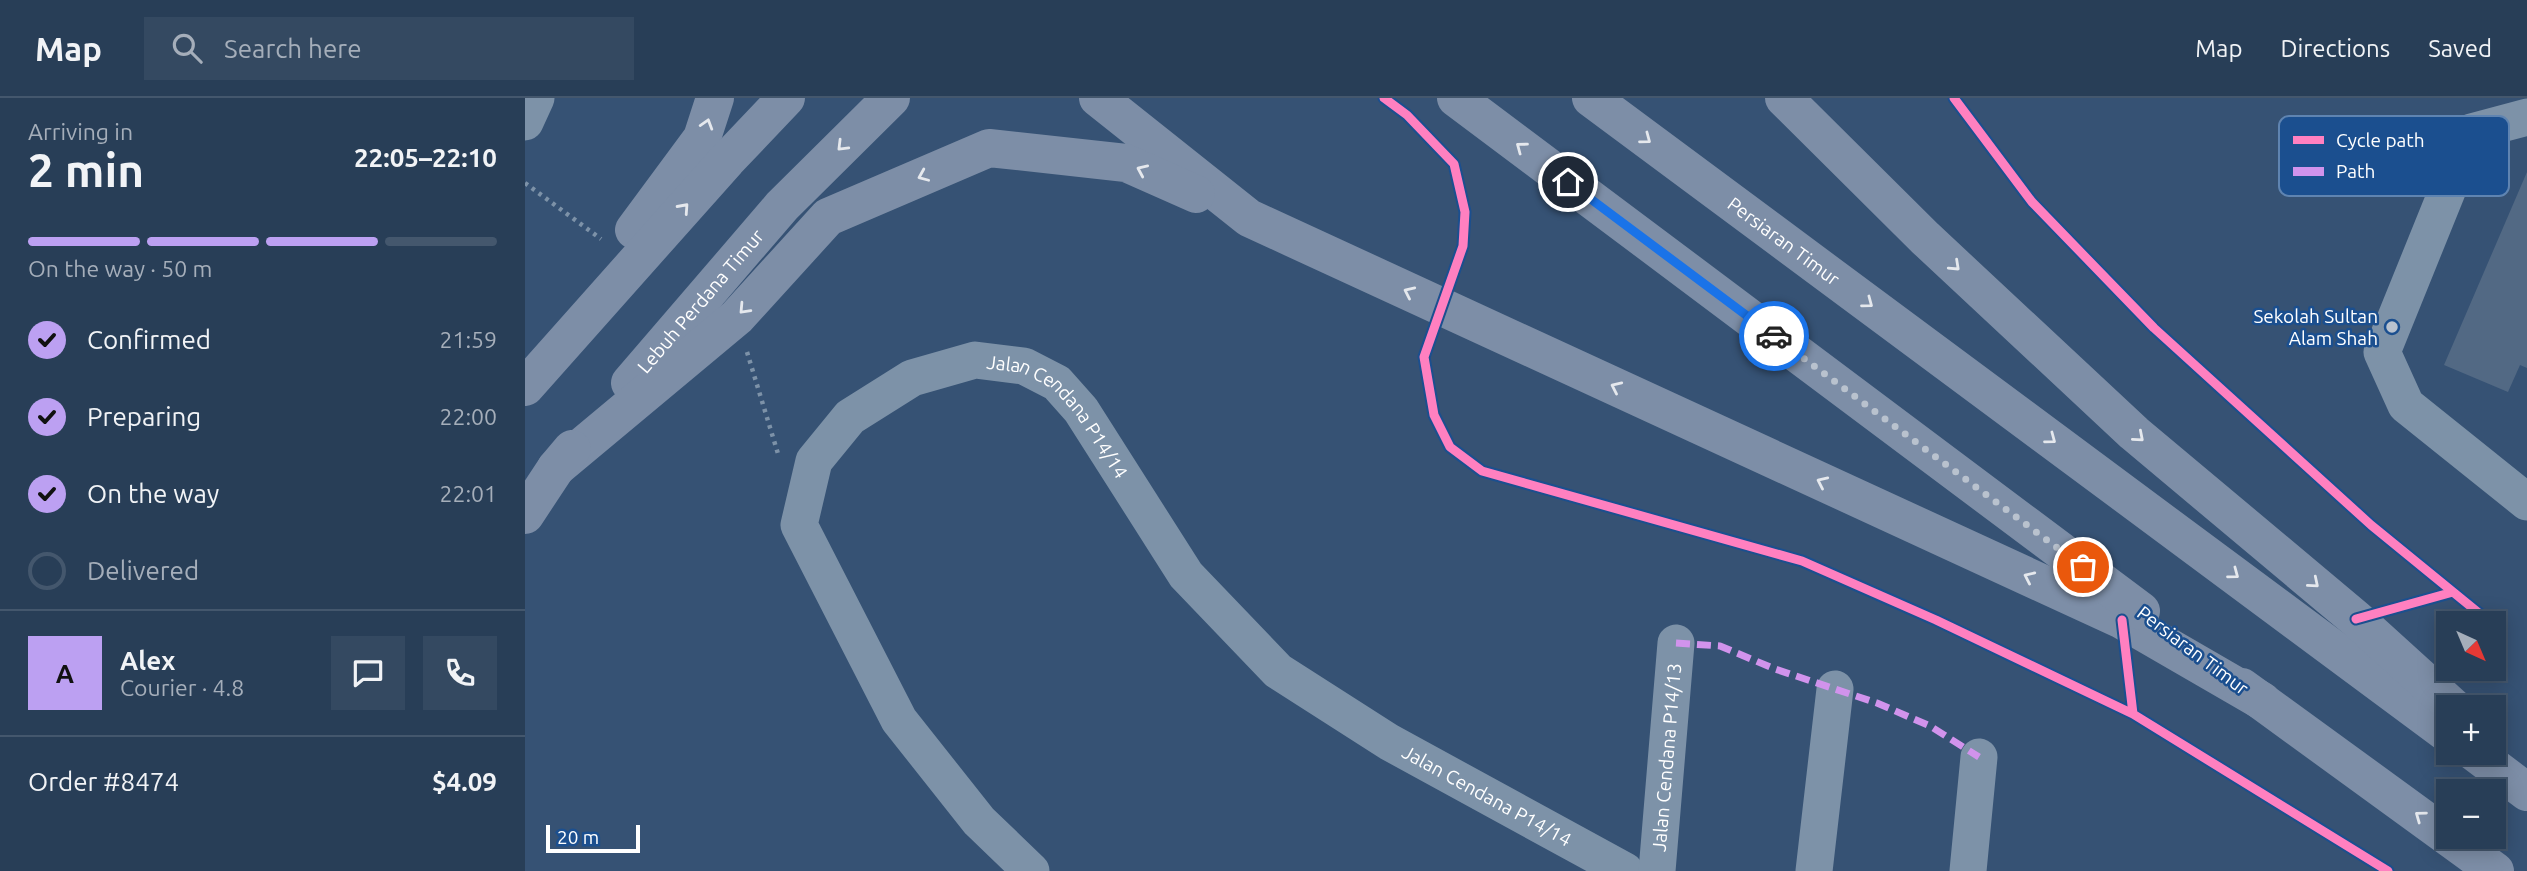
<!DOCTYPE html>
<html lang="en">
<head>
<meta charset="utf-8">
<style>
  :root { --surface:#283e57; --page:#344961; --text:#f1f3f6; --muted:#a5aeba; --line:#44576d; --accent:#bca0f2 }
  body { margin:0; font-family:Ubuntu,sans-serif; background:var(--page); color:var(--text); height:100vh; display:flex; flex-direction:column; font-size:26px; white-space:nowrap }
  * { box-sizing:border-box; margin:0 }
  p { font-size:23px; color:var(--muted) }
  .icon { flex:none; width:38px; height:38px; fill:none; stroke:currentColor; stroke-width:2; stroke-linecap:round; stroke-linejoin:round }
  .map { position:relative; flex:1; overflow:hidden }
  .panel { display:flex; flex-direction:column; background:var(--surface); width:525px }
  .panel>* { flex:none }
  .needle { width:46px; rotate:136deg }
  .controls { position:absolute; left:1911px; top:513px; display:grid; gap:14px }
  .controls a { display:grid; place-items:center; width:70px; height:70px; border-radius:0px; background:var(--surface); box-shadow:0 4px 18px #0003,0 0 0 2px var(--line); font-size:35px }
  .scale { position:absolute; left:21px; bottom:18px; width:94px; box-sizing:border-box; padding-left:7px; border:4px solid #fff; border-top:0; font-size:19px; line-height:24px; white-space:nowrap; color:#fff; -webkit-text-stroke:5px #1b4f8f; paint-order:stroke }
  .pin { position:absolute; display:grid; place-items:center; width:60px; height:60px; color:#fff; margin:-30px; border:4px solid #fff; border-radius:50%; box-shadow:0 2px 7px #0007 }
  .courier { position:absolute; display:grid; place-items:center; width:70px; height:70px; margin:-35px; border:5px solid #1a73e8; border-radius:50%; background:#fff; color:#222; box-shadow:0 2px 9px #0007 }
  .head em { font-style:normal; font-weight:700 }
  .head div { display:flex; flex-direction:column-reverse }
  .head { display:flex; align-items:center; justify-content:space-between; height:119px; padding:0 28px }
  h1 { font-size:46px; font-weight:700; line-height:52px }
  .bar { display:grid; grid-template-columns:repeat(4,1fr); gap:10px 7px; align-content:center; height:84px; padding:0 28px }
  .bar i { height:9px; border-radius:5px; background:var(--line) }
  .bar .current { background:var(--accent) }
  .bar p { grid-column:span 4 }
  .line { display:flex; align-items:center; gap:18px; padding:0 28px; border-top:2px solid var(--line) }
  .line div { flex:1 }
  .round { display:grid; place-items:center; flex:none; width:74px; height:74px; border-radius:0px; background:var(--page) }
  ol { padding:0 28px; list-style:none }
  li { display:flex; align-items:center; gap:21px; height:77px }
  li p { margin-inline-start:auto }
  li .icon { padding:7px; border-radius:50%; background:var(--accent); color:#111; stroke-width:4 }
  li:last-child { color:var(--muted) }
  li i { width:38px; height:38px; border:4px solid var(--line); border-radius:50% }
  header { display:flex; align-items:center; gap:42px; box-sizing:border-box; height:98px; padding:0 35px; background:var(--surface); border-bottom:2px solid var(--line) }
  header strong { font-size:33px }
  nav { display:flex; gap:38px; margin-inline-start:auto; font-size:24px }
  .search { width:490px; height:63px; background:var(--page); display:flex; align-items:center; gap:18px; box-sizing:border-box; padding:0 24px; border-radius:0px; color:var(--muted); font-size:26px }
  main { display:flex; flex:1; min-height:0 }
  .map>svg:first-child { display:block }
</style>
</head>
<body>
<header>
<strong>Map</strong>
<div class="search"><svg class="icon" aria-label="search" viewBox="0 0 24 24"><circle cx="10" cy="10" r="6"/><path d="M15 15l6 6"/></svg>Search here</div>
<nav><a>Map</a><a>Directions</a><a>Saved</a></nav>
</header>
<main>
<section class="panel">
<div class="head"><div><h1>2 min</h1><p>Arriving in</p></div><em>22:05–22:10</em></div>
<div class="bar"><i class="current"></i><i class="current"></i><i class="current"></i><i></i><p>On the way · 50 m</p></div>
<ol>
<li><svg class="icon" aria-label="check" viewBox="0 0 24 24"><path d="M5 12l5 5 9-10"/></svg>Confirmed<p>21:59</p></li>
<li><svg class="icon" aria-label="check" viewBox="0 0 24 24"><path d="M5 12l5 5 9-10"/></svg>Preparing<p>22:00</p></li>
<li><svg class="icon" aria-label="check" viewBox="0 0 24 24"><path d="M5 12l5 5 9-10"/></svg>On the way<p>22:01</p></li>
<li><i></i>Delivered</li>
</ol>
<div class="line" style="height:126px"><b class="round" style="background:var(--accent);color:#111">A</b><div><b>Alex</b><p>Courier · 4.8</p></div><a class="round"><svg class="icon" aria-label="chat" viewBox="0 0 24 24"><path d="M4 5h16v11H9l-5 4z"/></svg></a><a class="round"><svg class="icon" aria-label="phone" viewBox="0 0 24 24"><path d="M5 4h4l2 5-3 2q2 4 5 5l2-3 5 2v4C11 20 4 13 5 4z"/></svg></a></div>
<div class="line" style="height:91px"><div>Order #8474</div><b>$4.09</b></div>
</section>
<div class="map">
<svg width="2002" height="773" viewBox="0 0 2002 773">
  <rect width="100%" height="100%" fill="#365274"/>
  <path fill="#526984" d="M2002,74V270L1995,267L1983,294L1919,267Z"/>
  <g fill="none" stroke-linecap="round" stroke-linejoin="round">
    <path stroke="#7d92a8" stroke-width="4.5" stroke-dasharray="3.5 5" stroke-linecap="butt" d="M0,85L76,141
      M222,254L254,359"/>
    <g stroke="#7d92a8" stroke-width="37">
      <path d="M2002,19L1946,34L1857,254L1881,307L2002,404"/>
      <path d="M0,24L11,0"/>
      <path id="s1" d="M506,773L454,723L374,622L274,427L289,363L325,319L387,280L450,262L499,268L532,285L556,312L661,477L753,573L864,644L1100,773"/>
      <path id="s2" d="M1132,773L1151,545"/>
      <path d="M1289,773L1310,591"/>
      <path d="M1443,773L1454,659"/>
    </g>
    <g stroke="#7d8ea7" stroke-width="38">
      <path d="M573,0L724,120L1597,522L1737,603"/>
      <path d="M931,0L1616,513"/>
      <path id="s3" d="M1066,0L1923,636"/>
      <path d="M1259,0L1400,140L1609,335L1831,521L1928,609"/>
      <path d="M109,132L177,40L190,0"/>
      <path id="s4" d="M105,285L257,108L366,0"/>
      <path d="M0,289L202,62L261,0"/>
      <path d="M31,370L212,219L303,119L464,50L601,65L671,96"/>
      <path d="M0,417L31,370L47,351"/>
      <path d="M1717,589L1970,773"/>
      <path d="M1949,654L2002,694"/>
    </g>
    <path stroke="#d193ec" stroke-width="7" stroke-dasharray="14 7" stroke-linecap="butt" d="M1151,545L1195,548L1250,571L1352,605L1405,628L1454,659"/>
    <g stroke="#1b4f8f" stroke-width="13">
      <path id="cycleway" d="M859,0L882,17L929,66L940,114L938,148L899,259L909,317L925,349L957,373L1277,463L1411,522L1608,616L1863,773
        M1429,0L1507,104L1629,230L1846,427L1966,525
        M1831,521L1928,494
        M1597,522L1608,616"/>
    </g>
    <use href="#cycleway" stroke="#ff80c0" stroke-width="9"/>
  </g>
  <defs><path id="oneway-chevron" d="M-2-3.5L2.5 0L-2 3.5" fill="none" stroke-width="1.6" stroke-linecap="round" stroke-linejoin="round" transform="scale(1.75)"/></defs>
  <g stroke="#e5e8ed">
    <use href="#oneway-chevron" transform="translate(182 26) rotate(-73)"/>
    <use href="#oneway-chevron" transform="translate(1121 41) rotate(37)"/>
    <use href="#oneway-chevron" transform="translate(317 48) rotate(135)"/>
    <use href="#oneway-chevron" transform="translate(996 49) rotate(-143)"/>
    <use href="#oneway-chevron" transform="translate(617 72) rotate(-156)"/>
    <use href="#oneway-chevron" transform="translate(398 78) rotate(157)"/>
    <use href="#oneway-chevron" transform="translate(159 110) rotate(-48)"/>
    <use href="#oneway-chevron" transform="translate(1430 168) rotate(43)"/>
    <use href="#oneway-chevron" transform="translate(884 194) rotate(-155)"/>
    <use href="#oneway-chevron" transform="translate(1343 205) rotate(37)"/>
    <use href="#oneway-chevron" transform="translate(219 211) rotate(133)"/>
    <use href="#oneway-chevron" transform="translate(1091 289) rotate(-155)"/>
    <use href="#oneway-chevron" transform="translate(1614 339) rotate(41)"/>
    <use href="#oneway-chevron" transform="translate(1526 341) rotate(37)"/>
    <use href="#oneway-chevron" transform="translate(1297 384) rotate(-155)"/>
    <use href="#oneway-chevron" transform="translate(1709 476) rotate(37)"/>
    <use href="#oneway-chevron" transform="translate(1504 479) rotate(-155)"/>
    <use href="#oneway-chevron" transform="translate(1789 485) rotate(40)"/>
    <use href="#oneway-chevron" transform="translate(1895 718) rotate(-144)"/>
  </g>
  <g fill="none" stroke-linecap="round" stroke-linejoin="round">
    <path stroke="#b9c2ce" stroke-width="7" stroke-dasharray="0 12.6" d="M1249,238L1558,469"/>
    <path stroke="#1a73e8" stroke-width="9" d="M1043,84L1249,238"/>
  </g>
  <circle fill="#b9c2ce" stroke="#1b4f8f" stroke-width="2.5" cx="1867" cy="229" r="7"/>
  <g text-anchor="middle" stroke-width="5" stroke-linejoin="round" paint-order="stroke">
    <g font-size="19" fill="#fff" stroke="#1b4f8f">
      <text dy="7" stroke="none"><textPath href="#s3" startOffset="240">Persiaran Timur</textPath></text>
      <text dy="7" stroke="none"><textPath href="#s4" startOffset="108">Lebuh Perdana Timur</textPath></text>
      <text dy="7" stroke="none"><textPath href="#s1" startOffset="788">Jalan Cendana P14/14</textPath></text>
      <text transform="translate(1668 552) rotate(37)" y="7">Persiaran Timur</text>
      <text dy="7" stroke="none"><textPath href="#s2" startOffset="114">Jalan Cendana P14/13</textPath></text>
      <text dy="7" stroke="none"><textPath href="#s1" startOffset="1376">Jalan Cendana P14/14</textPath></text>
    </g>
    <g font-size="19" fill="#fff" stroke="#1b4f8f" text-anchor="end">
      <text x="1853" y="225">Sekolah Sultan<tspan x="1853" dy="22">Alam Shah</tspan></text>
    </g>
  </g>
  <rect x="1754" y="18" width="230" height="80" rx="10" fill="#1b4f8f" stroke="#5f84b1" stroke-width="2"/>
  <rect x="1768" y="38" width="31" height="8" fill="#ff80c0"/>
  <rect x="1768" y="69" width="31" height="9" fill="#d193ec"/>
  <g font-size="19" fill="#fff">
    <text x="1811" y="49">Cycle path</text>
    <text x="1811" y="80">Path</text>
  </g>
</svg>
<div class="controls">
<a><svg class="needle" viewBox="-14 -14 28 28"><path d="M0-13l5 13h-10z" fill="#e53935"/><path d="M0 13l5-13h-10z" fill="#a5aeba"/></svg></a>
<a>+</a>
<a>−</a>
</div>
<div class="scale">20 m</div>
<div class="pin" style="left:1558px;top:469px;background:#ea580c"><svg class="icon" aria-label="bag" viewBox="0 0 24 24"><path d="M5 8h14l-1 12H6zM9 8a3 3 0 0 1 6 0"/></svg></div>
<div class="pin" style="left:1043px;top:84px;background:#1f2937"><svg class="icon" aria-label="home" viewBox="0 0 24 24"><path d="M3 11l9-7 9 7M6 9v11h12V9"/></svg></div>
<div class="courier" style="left:1249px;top:238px"><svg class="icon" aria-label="car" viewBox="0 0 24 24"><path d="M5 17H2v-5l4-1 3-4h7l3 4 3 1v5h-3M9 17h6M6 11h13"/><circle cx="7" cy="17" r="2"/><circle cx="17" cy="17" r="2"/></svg></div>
</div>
</main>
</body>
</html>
